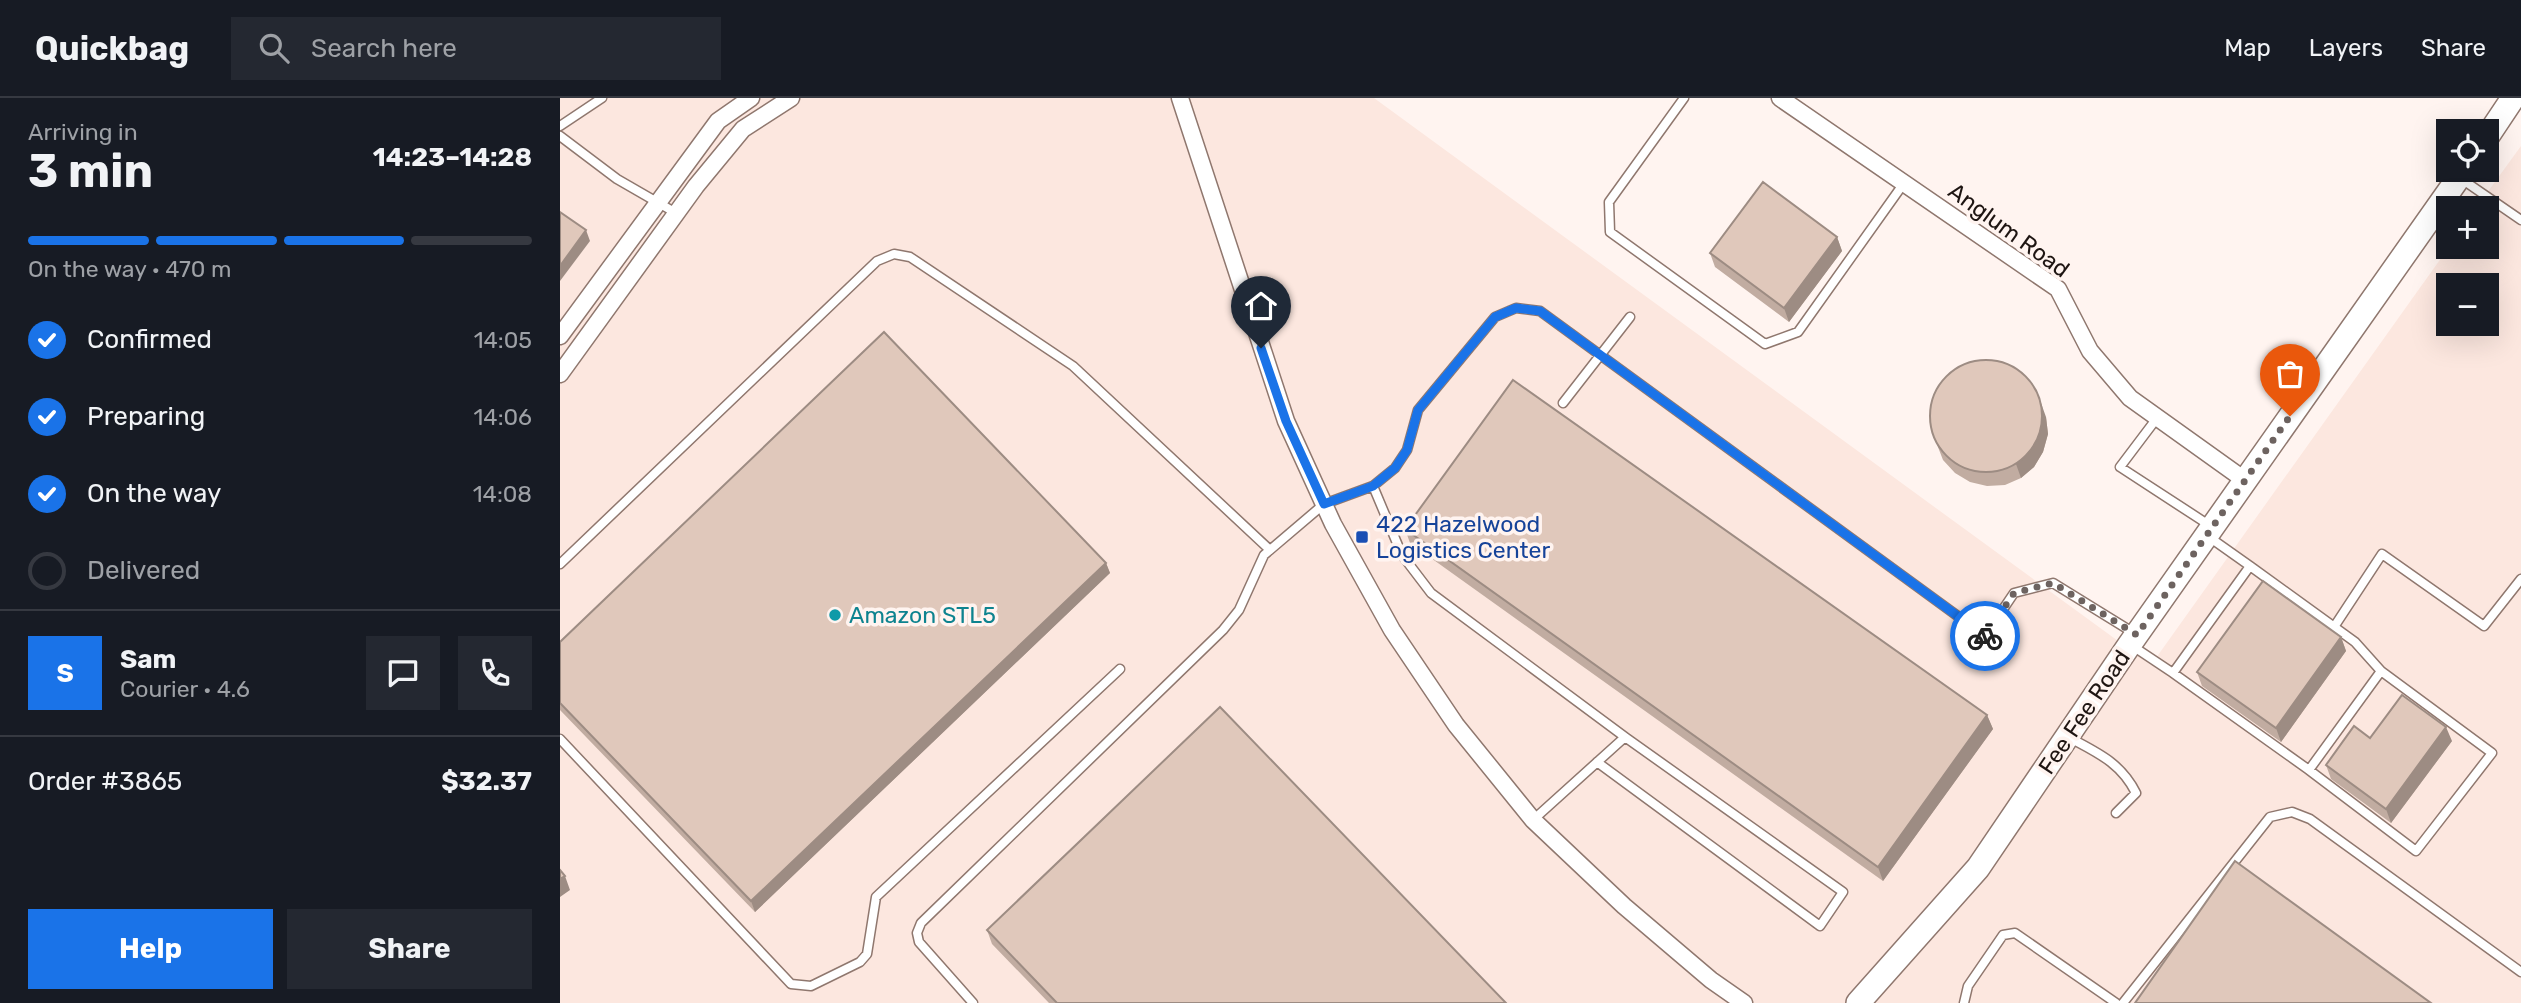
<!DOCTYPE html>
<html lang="en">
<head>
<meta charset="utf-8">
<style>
  :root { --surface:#171b24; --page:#242831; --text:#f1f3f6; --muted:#9ea1a6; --line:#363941; --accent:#1a73e8 }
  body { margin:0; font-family:Rubik,sans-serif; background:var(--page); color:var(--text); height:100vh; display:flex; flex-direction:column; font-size:26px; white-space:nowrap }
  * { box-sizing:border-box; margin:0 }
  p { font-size:23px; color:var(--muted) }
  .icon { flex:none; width:38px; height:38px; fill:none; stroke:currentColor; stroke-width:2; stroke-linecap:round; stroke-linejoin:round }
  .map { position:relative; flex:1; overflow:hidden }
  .panel { display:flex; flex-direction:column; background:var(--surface); width:560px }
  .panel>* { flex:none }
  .tools { position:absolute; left:1876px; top:21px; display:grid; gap:14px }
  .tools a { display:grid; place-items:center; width:63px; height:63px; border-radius:0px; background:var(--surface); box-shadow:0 7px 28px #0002; font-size:35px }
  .pin { position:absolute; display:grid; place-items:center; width:60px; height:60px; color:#fff; margin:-72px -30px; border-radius:50% 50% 50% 0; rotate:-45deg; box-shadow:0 0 7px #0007 }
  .pin .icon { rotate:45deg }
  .courier { position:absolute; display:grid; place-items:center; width:70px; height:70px; margin:-35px; border:5px solid #1a73e8; border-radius:50%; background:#fff; color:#222; box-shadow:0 2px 9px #0007 }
  .summary em { font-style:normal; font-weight:700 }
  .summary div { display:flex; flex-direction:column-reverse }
  .summary { display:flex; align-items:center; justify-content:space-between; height:119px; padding:0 28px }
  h1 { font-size:46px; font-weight:700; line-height:52px }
  .bar { display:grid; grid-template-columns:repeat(4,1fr); gap:10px 7px; align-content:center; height:84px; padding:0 28px }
  .bar i { height:9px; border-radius:5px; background:var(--line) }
  .bar .active { background:var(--accent) }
  .bar p { grid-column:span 4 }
  .line { display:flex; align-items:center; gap:18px; padding:0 28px; border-top:2px solid var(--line) }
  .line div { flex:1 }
  .round { display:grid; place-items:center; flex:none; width:74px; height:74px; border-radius:0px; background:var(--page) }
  ol { padding:0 28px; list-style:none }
  li { display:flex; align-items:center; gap:21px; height:77px }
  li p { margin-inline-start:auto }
  li .icon { padding:7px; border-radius:50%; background:var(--accent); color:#fff; stroke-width:4 }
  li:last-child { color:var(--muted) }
  li i { width:38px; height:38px; border:4px solid var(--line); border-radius:50% }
  .action { display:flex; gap:14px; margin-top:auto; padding:14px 28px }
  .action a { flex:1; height:80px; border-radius:0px; background:var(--accent); color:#fff; font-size:28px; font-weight:700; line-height:80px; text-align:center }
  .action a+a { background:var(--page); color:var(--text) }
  header { display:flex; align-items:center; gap:42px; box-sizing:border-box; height:98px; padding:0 35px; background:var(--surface); border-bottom:2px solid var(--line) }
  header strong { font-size:33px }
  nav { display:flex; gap:38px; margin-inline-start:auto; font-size:24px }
  .search { width:490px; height:63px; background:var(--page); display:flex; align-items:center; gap:18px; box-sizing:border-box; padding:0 24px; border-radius:0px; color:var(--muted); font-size:26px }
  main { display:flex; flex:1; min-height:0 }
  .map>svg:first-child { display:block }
</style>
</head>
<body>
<header>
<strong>Quickbag</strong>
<div class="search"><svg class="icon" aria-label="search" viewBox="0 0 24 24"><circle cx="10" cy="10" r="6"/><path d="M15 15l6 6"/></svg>Search here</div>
<nav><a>Map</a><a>Layers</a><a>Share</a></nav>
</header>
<main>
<section class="panel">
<div class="summary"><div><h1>3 min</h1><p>Arriving in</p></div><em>14:23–14:28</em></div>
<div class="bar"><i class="active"></i><i class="active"></i><i class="active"></i><i></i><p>On the way · 470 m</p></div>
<ol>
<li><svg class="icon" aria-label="check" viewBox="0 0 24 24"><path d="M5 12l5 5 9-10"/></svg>Confirmed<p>14:05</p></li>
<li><svg class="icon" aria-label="check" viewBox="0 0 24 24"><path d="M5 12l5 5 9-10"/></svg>Preparing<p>14:06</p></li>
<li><svg class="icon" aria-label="check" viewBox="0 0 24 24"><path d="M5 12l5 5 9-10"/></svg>On the way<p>14:08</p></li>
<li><i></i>Delivered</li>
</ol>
<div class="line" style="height:126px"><b class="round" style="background:var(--accent);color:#fff">S</b><div><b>Sam</b><p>Courier · 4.6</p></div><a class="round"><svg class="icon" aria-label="chat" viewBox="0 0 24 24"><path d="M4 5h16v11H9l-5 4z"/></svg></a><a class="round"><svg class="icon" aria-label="phone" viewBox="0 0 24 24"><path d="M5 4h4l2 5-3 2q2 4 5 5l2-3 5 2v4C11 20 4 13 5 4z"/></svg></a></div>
<div class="line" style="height:91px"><div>Order #3865</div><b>$32.37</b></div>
<div class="action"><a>Help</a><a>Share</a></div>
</section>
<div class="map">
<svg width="1961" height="905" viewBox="0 0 1961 905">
  <rect width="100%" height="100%" fill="#fff4f0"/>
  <path fill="#fce7df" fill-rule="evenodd" d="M0,0H814L1591,567L1889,149H1927V110H1916L1961,48V905H0ZM1888,187H1927V226H1888Z"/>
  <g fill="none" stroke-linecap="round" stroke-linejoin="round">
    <g stroke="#8f776e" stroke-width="11">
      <path id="lane" d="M1124,0L1049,104L1050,134L1205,246L1238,234L1344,85
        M0,28L42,0
        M0,38L57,81L116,115
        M1900,80L1961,122
        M1003,305L1070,219
        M1597,320L1560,369L1649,427
        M813,388L842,457L871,495L1065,639L973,722
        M0,466L317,163L334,156L350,159L513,268L710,452
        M1774,529L1822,456L1924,528L1961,481
        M1571,547L1613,575L1690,468L1649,439
        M1613,575L1749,672L1821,573L1795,544L1690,468
        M1510,640C1538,655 1561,665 1576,695L1556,715
        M0,641L231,886L251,888L300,864L307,856L316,799L560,571
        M1037,664L1260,828L1283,794L1065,639
        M1749,672L1856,753L1932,655L1821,573
        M413,905L359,844L357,835L361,825L663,532L679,512L704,457L764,406L813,388L835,370L847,352L858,312L935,219L956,210L980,213L1425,538L1454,495L1493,485L1574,535
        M1404,905L1408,888L1443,837L1455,835L1556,905
        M1563,905L1710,719L1732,714L1750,721L1961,874"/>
    </g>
    <g stroke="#8f776e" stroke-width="19">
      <path id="street" d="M620,0L726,323L773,426L832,532L896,627L973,722L1064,808L1151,882L1184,905
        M1220,0L1498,191L1530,253L1570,300L1686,383
        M0,238L158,23L191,0
        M0,276L136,88L183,31L231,0"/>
    </g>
    <g stroke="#8f776e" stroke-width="26">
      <path id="secondary" d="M1927,39L1953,0
        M1298,905L1418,770L1570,546L1904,72"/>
    </g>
    <use href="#lane" stroke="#fff" stroke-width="8"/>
    <use href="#street" stroke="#fff" stroke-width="16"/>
    <use href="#secondary" stroke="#fff" stroke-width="23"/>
  </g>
  <path fill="#c1aca1" d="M1277,139L1282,153L1229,224L1155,169L1150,155Z
    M1486,319L1488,336L1483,354L1474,369L1461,380L1445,387L1427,388L1410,384L1395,375L1383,362L1371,331Z
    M845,431L1427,617L1433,631L1323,783L850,445Z
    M546,465L550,475L195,814L0,612V544Z
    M1781,539L1786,553L1721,644L1642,588L1637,574Z
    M1810,640L1892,643L1831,725L1771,681L1766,667Z
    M427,832L946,905H489L432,846Z"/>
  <path fill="#9d8c83" d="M26,132L30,143L0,183V168Z
    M1277,139L1282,153L1229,224L1224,210Z
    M1481,305L1486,319L1488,336L1483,354L1474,369L1461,380L1456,366Z
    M546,465L550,475L195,814L191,803Z
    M1781,539L1786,553L1721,644L1716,630Z
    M1427,617L1433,631L1323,783L1318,769Z
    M1886,629L1892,643L1831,725L1826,711Z
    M5,778L10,792L0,799V781Z"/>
  <path fill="#e0c8bb" stroke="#9d8c83" stroke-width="2" d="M1203,84L1277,139L1224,210L1150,155Z
    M0,114L26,132L0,168Z
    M324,234L546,465L191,803L0,605V544Z
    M1370 318a56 56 0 1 1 112 0a56 56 0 1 1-112 0Z
    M953,282L1427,617L1318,769L845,431Z
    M1703,483L1781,539L1716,630L1637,574Z
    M1842,597L1886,629L1826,711L1766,667L1794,628L1810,640Z
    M660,609L946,905H497L427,832Z
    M1675,763L1871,905H1575Z
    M0,772L5,778L0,781Z"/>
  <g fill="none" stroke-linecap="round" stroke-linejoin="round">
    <path stroke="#6d6360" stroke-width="7" stroke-dasharray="0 12.6" d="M1425,538L1454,495L1493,485L1577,537L1730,318"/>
    <path stroke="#1a73e8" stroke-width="9" d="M701,250L726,323L764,406L813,388L835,370L847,352L858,312L935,219L956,210L980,213L1425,538"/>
  </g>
  <rect fill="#1a4fb4" stroke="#fff4f0" stroke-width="2.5" x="795" y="432" width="14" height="14" rx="3.5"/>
  <circle fill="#0f9aa8" stroke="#fff4f0" stroke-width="2.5" cx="275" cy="517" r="7"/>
  <g text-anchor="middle" stroke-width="7" stroke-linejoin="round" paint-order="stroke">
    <g font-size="23" fill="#1e1512" stroke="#fff4f0">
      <text transform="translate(1449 132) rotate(36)" y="8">Anglum Road</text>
      <text transform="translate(1524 614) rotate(-56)" y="8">Fee Fee Road</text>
    </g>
    <g font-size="23" fill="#164399" stroke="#fff4f0" text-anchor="start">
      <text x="816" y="434">422 Hazelwood<tspan x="816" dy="26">Logistics Center</tspan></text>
    </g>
    <g font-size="23" fill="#0d838f" stroke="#fff4f0" text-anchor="start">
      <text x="289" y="525">Amazon STL5</text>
    </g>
  </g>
</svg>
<div class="tools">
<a><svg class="icon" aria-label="locate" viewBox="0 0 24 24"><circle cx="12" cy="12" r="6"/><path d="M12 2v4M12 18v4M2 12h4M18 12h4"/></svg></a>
<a>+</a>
<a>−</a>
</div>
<div class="pin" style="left:1730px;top:318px;background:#ea580c"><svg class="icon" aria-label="bag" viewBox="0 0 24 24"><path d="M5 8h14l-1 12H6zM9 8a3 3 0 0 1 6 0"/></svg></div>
<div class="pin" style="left:701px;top:250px;background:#1f2937"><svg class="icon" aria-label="home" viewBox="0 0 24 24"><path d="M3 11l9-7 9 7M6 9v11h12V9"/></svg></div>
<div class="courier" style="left:1425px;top:538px"><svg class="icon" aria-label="bike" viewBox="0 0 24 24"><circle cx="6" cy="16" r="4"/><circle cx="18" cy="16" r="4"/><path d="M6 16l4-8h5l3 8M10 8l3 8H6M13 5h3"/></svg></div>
</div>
</main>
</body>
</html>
